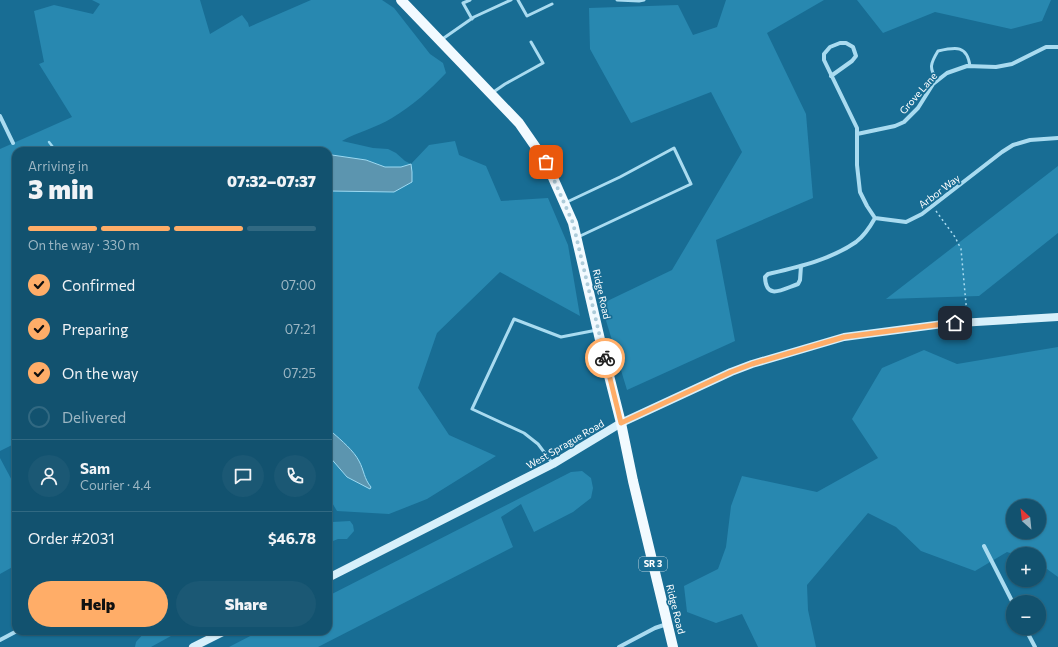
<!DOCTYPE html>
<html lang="en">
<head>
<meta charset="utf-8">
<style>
  :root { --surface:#12526f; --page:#1b5874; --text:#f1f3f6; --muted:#9cb6c3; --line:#316982; --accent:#ffad68 }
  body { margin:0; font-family:Commissioner,sans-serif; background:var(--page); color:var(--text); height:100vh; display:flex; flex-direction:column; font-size:15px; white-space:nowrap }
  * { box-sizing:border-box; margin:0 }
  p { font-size:13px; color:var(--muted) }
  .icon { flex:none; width:22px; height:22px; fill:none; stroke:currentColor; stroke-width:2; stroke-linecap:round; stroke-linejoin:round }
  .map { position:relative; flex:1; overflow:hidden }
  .panel { position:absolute; left:12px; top:147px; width:320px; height:488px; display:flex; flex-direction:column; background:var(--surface); border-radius:12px; box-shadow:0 1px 3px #0004,0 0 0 1px var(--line) }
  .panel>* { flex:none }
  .needle { width:26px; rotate:333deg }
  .fabs { position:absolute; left:1006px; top:499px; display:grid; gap:8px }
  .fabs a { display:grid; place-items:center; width:40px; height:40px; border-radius:50%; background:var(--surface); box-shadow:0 1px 3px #0004,0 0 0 1px var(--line); font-size:20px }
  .pin { position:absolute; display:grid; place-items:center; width:34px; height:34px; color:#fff; margin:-17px; border-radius:8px; box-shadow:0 2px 6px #0006 }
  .courier { position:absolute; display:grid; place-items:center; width:40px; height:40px; margin:-20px; border:3px solid #ffad68; border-radius:50%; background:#fff; color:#222; box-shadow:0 1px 5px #0007 }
  .summary em { font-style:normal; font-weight:800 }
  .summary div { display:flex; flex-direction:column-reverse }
  .summary { display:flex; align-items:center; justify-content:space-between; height:68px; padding:0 16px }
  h1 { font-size:26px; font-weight:800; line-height:30px }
  .bar { display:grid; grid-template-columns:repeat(4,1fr); gap:6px 4px; align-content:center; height:48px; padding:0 16px }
  .bar i { height:5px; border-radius:3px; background:var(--line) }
  .bar .active { background:var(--accent) }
  .bar p { grid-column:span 4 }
  .line { display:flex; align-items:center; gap:10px; padding:0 16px; border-top:1px solid var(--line) }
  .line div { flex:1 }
  .round { display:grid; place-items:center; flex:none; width:42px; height:42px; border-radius:21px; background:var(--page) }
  ol { padding:0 16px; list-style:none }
  li { display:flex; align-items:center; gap:12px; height:44px }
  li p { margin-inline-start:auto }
  li .icon { padding:4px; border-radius:50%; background:var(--accent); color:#111; stroke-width:4 }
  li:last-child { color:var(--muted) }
  li i { width:22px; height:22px; border:2px solid var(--line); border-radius:50% }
  .action { display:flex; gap:8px; margin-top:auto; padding:8px 16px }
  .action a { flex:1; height:46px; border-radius:24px; background:var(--accent); color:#111; font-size:16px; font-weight:800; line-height:46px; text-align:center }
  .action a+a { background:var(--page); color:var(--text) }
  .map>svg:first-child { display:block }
</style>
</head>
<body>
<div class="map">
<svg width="1058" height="647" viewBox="0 0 1058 647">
  <rect width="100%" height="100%" fill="#186d94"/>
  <path fill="#2888b0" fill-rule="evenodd" d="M92,0H200L210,34L242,15L248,23L249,27L311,0H382L394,8L430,54L443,63L446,73C430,90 412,106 392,118C376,128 357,132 342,141L373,148L388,149L396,153L405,161L411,164L429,145L455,141L459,155L486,166L501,201L548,198L568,245L580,316L500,272L437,333L418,388L449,435L496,456L427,499L389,514L337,511L328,496V191L394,192L401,167H385L366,160L332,155L328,156V151H16V443L0,451V149L72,117L39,64L44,62L34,11L54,5L93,14L100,4Z
    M726,0H824L767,33L806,114L813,198L716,240L735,341L627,390L601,304L672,270L742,152L711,92L631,123L590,49L589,8L678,5L693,35L717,27Z
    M857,0H1051L1042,21L1011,29L935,12L883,33Z
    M1058,166V233L979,296L886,299Z
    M1058,347V577L1047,569L1039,565V554H1013L1007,552L975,571L921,551L896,527L868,513L807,585L808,610L816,647H758L742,614L716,623L687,612L684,586L718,569L726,547L731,506L742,476L817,492L878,458L852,419L882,368L924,350L957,364ZM1013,506H1039V532H1013Z
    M0,458L16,488V565L0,574Z
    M582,471L591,478L593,488L591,498L573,512L534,532L521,504L501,517L513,547L318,647H229L260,631H328V596L571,472Z
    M350,521L353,525L354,531L347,539H338L328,543V525L332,522Z
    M150,631H180L151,647H135L136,642L144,633Z"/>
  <path fill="#5c95af" stroke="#9cdaf3" d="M332,155L366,160L385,167H401L411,164L412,172V182L394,192L328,191V156Z
    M328,433H333C341,440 354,451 359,461C364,470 364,479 371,487L370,489L347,477L328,455Z"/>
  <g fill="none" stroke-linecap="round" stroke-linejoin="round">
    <path stroke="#9cdaf3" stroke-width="2.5" d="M49,142L56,151"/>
    <path stroke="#a9dbf0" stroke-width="1.5" stroke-dasharray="2 3" stroke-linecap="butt" d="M936,211L955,237L961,249L967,315"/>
    <path stroke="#a9dbf0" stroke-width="3" d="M470,0L463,3L472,19
      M518,0L527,16L552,4
      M617,0L639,1L644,0
      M441,40L474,17L511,0
      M937,81C929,68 930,64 938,51C956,47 967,45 970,66
      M492,93L505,84L543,63L531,42
      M567,202L620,177L674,148L691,184L578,237
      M553,464L538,444L524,433L472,409L514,319L561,337L597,330"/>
    <path stroke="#a9dbf0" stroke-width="4" d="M831,76L852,61L856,56L853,47L846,43H840L830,47L824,54V60L857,128V165L860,192L867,206L875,218L906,222L922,214L1002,152L1013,145L1030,140L1058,138
      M0,116L13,143
      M857,134L895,126L904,122L918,108L933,84L947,73L967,66L996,67L1012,64L1046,47H1058
      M801,266L800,280L798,284C783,289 766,301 765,277L768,274C798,267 830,260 856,242C864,236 870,227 875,218
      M984,546L1013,603
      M1025,628L1035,647
      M0,640L17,631
      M619,647L655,628L667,624"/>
    <path stroke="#d7f0fb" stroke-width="8" d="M328,578L553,464L621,423L731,372L752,364L844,337L943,324L1058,317
      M193,647L225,631"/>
    <path stroke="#f2faff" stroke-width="10" d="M401,0L519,123L546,162L573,223L601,344L621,423L633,481L673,647"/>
  </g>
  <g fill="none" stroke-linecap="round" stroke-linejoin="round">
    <path stroke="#aeccda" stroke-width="4" stroke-dasharray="0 7.2" d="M546,162L573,223L605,358"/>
    <path stroke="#ffad68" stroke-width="5" d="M605,358L621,423L731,372L752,364L844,337L943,324L955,323"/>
  </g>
  <g text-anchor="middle" stroke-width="3.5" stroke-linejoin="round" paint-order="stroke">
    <rect fill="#186d94" stroke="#bad3df" stroke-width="1" x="639" y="557" width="28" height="14" rx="3"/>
    <g font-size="9" font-weight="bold" fill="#fff">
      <text x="653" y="567">SR 3</text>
    </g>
    <g font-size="10" fill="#fff" stroke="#186d94">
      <text transform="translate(918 93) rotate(-49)" y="4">Grove Lane</text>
      <text transform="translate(939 191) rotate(-37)" y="4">Arbor Way</text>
      <text transform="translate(602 294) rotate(77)" y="4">Ridge Road</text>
      <text transform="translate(565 444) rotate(-30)" y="4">West Sprague Road</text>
      <text transform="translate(676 609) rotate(76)" y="4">Ridge Road</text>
    </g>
  </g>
</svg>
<div class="fabs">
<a><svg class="needle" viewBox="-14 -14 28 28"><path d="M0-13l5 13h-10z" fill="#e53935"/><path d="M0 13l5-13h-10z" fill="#9cb6c3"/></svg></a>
<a>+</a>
<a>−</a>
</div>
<div class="pin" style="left:546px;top:162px;background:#ea580c"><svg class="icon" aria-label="bag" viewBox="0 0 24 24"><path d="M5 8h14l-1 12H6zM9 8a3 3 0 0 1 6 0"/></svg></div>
<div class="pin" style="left:955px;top:323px;background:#1f2937"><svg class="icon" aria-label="home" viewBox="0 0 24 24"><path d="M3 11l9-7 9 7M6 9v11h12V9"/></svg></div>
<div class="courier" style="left:605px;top:358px"><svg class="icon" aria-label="bike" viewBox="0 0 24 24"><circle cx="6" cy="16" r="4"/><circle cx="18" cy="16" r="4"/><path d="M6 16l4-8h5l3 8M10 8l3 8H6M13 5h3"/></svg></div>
<section class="panel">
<div class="summary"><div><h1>3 min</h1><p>Arriving in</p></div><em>07:32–07:37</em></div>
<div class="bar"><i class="active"></i><i class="active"></i><i class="active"></i><i></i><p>On the way · 330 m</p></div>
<ol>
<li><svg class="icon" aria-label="check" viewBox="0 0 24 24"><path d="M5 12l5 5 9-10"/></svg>Confirmed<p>07:00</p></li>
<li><svg class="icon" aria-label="check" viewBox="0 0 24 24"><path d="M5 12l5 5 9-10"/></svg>Preparing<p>07:21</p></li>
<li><svg class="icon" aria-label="check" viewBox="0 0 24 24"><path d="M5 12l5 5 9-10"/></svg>On the way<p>07:25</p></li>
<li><i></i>Delivered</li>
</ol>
<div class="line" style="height:72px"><a class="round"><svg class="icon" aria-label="person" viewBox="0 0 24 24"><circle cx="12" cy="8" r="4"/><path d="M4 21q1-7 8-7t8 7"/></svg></a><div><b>Sam</b><p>Courier · 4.4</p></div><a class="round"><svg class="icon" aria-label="chat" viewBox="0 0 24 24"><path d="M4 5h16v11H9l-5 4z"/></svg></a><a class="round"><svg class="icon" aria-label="phone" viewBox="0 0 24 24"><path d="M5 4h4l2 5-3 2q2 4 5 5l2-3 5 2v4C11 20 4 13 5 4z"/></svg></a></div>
<div class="line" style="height:52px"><div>Order #2031</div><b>$46.78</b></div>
<div class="action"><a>Help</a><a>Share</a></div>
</section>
</div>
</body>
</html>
